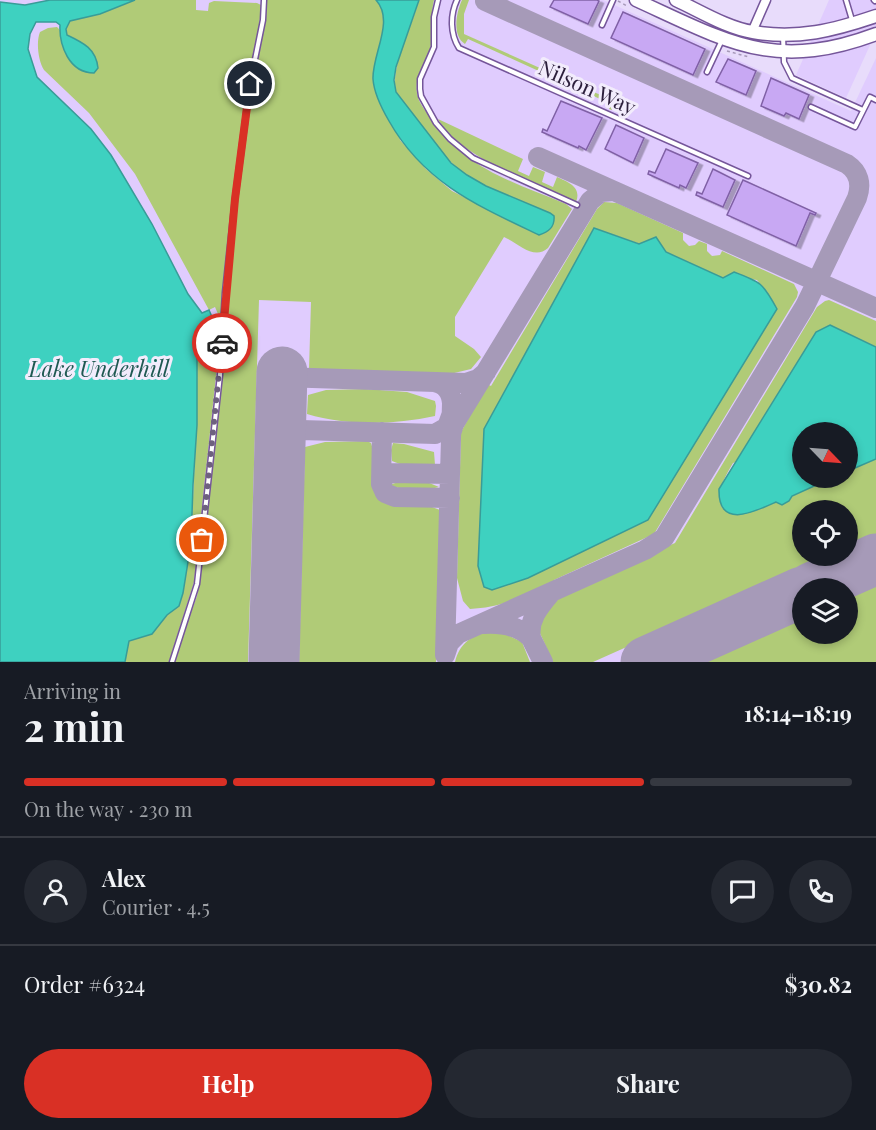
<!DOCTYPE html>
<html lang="en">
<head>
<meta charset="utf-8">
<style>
  :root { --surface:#171b24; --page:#242831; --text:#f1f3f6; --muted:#9ea1a6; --line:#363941; --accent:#d93025 }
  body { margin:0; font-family:"Playfair Display",serif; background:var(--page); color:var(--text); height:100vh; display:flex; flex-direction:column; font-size:22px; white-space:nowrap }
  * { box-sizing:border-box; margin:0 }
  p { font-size:20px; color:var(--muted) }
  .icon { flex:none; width:33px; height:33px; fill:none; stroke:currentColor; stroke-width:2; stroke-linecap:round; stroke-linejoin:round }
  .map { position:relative; height:662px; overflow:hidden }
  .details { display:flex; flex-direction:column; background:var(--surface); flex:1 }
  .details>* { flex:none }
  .needle { width:39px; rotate:115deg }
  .tools { position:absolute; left:792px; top:422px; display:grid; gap:12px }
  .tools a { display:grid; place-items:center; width:66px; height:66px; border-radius:50%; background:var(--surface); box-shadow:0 3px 9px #0003; font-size:30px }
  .pin { position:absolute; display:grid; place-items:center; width:51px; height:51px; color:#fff; margin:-26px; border:3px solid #fff; border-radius:50%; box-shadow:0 2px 6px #0007 }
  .courier { position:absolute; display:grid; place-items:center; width:60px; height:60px; margin:-30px; border:4px solid #d93025; border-radius:50%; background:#fff; color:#222; box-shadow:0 2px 8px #0007 }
  .headline em { font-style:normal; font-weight:700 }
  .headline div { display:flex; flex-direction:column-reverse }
  .headline { display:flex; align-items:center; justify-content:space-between; height:102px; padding:0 24px }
  h1 { font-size:39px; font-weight:700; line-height:45px }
  .bar { display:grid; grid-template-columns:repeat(4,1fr); gap:9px 6px; align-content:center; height:72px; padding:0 24px }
  .bar i { height:8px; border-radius:4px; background:var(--line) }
  .bar .selected { background:var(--accent) }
  .bar p { grid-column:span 4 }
  .line { display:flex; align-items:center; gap:15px; padding:0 24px; border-top:2px solid var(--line) }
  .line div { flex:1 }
  .round { display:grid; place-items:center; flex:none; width:63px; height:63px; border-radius:32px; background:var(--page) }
  .primary-button { display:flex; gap:12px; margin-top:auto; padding:12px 24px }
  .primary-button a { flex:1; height:69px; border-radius:36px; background:var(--accent); color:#fff; font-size:24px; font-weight:700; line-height:69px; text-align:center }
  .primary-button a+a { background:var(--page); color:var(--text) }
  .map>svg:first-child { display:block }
</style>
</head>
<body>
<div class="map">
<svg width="876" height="662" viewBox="0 0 876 662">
  <defs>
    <filter id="shadow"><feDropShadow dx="4.5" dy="2.5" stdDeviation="0" flood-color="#0004"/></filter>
  </defs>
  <rect width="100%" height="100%" fill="#e8dcfb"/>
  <path fill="#e0ccfe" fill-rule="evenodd" d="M0,0H603L851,111L876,58V662H0ZM802,432H848V477H802ZM802,510H848V555H802ZM802,588H848V633H802Z
    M829,0H876V32L846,98L796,75Z"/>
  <path fill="#b0cb77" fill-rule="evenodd" d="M135,0H196V10L208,11L209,3L214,1L257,3L261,5L259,29L243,114L233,197L222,303L217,367L194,582L169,662H125L129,641L152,634L167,615L179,606L183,593L191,543L197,409V329L218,314L215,307L209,310L135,174L89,113L44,70C38,60 36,42 40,32L48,28L57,27L60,30C60,48 73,73 94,73L98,68C96,51 82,41 67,35L66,29L70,21L100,14Z
    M266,0H376L383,10V27L400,140L426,169L452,191L539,235L550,213C522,201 490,192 465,174C440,156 413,117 396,92C390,67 412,27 419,0H434C430,17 434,34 430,50C426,64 414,77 417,93C418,102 425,110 430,117C463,168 513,182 566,204L572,209L548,248C534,261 518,243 504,237L455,317V336L474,349L481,357L471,369L450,374L309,370L311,302L259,300L248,662H173L197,596L200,579L222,372L230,253L248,116L264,26Z
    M462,0H469L464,14V34L614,101L612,110L609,109L611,104L488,48L468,39L465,44C452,36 456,13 462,0Z
    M438,119L523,159L518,171L529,176L533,167L545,172L542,182L553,187L557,177C568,182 582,187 576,202C537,184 458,157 438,119Z
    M604,202L617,203L683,233V240L689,246L695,245L699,241L707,244V251L712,256L720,255L722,251L794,284L798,292L797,297L654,534L554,580L555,583C527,595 501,608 470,609L463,601L457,578L461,432L487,384L491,386L597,209ZM594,228L640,244L656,237L666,252L723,278L729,276L757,280L768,293L484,429Z
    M829,300L876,321V347L830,325L816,332L736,462L733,463C725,477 716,491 722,507L755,511L776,502L789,501L792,496L834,477H848V471L876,459V535L848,548V510H802V555H832L593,662H553L539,631L544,615L561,594L675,543L817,307L825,301Z
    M365,389L407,392L435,401L436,406L435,416C393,425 348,426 307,414L308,395L326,390Z
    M367,441L371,443L376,460L377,488L383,497L392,501L424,504L440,510L436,662H299L305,447L325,442Z
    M393,443L404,444L434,452L435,465C419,470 408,467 392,461L391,450Z
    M409,479L422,480L439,487C421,492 410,492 392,486V484Z
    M876,582V662H698L802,615V633H848V595Z
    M486,630L501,632L522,642L530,662H455C460,643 469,639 486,630Z"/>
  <path fill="#3ed1c0" stroke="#399c98" stroke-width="1.5" d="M50,0H135L100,14L70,21L66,29L67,35C84,43 96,49 98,68L94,73C69,73 59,45 60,25L56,22H36L30,34L28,49L37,77L91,129L111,155L152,224L188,294L202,313L209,310L212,317L197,329V425L193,485L191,543L183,593L179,606L167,615L152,634L129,641L125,662H0V2L25,5Z
    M376,0H419L396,67L394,80L396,92L451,163L467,175L486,186L550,213L554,216C555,227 549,232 539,235C478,206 424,183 389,121C382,109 374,94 373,79C372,54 395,21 376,0Z
    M594,228L639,244L656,237L666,252L723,278L734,272C761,282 763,283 777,309L648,520L528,578L492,590L484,587L478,566L484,429Z
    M830,325L876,347V459L848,471V432H802V477H834L792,496L789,501L782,505L776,502C754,512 718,530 719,489L816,332Z"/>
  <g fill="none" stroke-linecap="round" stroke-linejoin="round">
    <path stroke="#a69ab8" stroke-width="20" d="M538,157L876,308
      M282,377L466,383L478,379L486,372
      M433,382C445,384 451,391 452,403L445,653
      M382,432L381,484L385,493L395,497L450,498
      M451,434L454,424L590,201L601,192L614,191
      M280,449L288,436L301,430L435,434L447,427L452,413
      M381,484L385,476L391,473L450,474
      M484,624C501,623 519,626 531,638C528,620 539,607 550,594
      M531,638L543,662
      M445,655L449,643L458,634L645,550L664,538L805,306L857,198C862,184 859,172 847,164L485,1"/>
    <path stroke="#a69ab8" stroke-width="51" d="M811,588L876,559
      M274,662L282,372
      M646,662L802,592"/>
  </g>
  <path fill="#c8a8f3" stroke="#8061a6" stroke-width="1.5" filter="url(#shadow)" d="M554,0H597L599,1L588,24L550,7Z
    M623,12L705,49L693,75L611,38Z
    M728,59L756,71L746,95L716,82Z
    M771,78L809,95L799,119L786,113L784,116L761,106Z
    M561,101L602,118L586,150L579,146L578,148L542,132L543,129L547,131Z
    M616,125L644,138L633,163L605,149Z
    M666,149L698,163L686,188L680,185L679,188L648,174L649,171L655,173Z
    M713,169L735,180L723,207L696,195L697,192L702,194Z
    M743,180L816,213L815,215L810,213L796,246L727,215Z"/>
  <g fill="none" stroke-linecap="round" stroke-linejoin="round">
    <g stroke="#75569a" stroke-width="7">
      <path id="lane" d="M438,0L434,17V47L420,79V89L421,96L436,123L450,139L473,158L577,205
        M457,0C450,15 450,34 459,48L748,176
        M846,0L852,20
        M874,0L875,1
        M602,25L613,0
        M783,36L784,62L792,78L863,110
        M707,72L722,40
        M811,107L855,127L870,97L876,100
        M172,662L197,584L220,375L225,292L235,199L250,84L263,20L264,0"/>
    </g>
    <g stroke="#75569a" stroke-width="11">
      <path id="street" d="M752,32L766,0"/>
    </g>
    <g stroke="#75569a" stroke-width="15">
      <path id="secondary" d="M636,0C728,42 774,72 876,34
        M676,0C700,11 727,28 753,32C797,40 835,30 876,16"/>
    </g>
    <path stroke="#a699b8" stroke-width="1.5" stroke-dasharray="3 3" stroke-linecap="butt" d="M618,1L627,6
      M727,51L749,57"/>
    <use href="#lane" stroke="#fff" stroke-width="4"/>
    <use href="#street" stroke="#fff" stroke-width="8"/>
    <use href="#secondary" stroke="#fff" stroke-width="12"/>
  </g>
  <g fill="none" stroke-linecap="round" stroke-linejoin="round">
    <path stroke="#6e617f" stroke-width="6" stroke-dasharray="0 10.8" d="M202,540L222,343"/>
    <path stroke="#d93025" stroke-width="8" d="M222,343L235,199L250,84"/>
  </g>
  <g text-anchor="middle" stroke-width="6" stroke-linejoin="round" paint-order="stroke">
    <g font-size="21" fill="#2c1f3c" stroke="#f2ecfc">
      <text transform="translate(587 88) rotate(24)" y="7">Nilson Way</text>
    </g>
    <g font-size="22" font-style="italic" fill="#1f5952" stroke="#f2ecfc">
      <text x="99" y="377">Lake Underhill</text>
    </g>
  </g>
</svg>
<div class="tools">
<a><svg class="needle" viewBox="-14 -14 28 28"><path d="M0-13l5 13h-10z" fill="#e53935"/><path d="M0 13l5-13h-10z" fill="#9ea1a6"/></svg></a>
<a><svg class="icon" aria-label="locate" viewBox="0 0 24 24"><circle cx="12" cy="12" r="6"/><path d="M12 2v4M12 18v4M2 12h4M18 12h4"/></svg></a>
<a><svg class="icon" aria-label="layers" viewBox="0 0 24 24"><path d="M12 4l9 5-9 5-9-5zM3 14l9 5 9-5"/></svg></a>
</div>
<div class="pin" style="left:202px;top:540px;background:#ea580c"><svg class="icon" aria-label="bag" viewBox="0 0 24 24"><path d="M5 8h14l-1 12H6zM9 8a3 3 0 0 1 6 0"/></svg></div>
<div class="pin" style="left:250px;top:84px;background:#1f2937"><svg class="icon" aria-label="home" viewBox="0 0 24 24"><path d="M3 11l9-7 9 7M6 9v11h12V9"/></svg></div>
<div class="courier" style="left:222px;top:343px"><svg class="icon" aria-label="car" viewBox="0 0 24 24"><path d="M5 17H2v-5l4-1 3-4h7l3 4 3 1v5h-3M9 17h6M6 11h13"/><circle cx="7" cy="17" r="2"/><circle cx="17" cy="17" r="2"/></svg></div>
</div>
<section class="details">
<div class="headline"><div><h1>2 min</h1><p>Arriving in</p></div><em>18:14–18:19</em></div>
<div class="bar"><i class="selected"></i><i class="selected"></i><i class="selected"></i><i></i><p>On the way · 230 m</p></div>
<div class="line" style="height:108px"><a class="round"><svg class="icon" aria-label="person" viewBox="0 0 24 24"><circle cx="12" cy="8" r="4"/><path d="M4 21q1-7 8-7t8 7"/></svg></a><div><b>Alex</b><p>Courier · 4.5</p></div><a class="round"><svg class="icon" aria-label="chat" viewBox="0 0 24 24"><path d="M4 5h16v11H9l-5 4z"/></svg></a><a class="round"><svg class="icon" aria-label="phone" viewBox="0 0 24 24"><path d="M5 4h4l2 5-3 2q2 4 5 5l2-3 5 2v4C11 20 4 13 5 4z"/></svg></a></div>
<div class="line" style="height:78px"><div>Order #6324</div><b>$30.82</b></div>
<div class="primary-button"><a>Help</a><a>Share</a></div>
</section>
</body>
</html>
